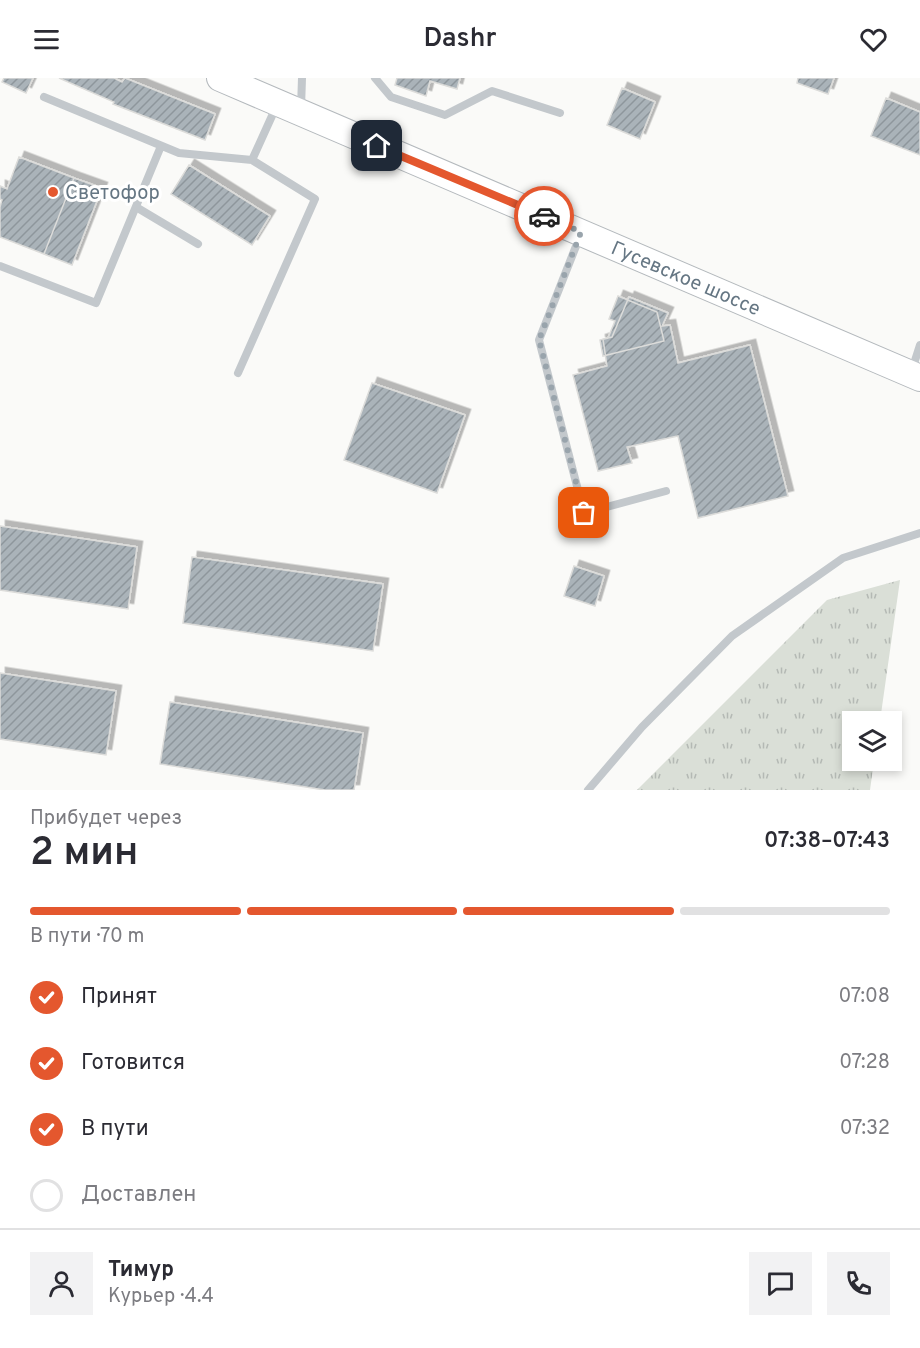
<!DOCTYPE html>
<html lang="ru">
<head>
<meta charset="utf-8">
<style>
  :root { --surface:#fff; --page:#f2f2f3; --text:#2b2b33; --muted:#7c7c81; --line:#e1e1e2; --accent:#e4572e }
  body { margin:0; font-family:Overpass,sans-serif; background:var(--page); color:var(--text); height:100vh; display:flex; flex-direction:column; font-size:22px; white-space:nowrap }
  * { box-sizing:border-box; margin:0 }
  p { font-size:20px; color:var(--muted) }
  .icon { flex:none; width:33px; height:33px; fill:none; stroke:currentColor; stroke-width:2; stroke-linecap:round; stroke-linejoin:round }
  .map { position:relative; height:712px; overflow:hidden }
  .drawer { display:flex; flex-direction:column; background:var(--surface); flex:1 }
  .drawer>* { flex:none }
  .buttons { position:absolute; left:842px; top:633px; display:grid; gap:12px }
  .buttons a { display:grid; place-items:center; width:60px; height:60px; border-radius:0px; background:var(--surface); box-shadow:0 3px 9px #0003; font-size:30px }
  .pin { position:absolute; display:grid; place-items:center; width:51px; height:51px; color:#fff; margin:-26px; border-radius:12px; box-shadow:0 3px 9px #0006 }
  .courier { position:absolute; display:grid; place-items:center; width:60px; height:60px; margin:-30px; border:4px solid #e4572e; border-radius:50%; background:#fff; color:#222; box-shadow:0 2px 8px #0007 }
  .overview em { font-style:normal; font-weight:600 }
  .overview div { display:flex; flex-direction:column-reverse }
  .overview { display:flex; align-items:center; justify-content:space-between; height:102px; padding:0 30px }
  h1 { font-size:39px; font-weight:600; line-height:45px }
  .bar { display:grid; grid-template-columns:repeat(4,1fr); gap:9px 6px; align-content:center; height:72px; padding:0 30px }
  .bar i { height:8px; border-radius:4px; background:var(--line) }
  .bar .active { background:var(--accent) }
  .bar p { grid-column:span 4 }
  .line { display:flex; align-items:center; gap:15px; padding:0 30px; border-top:2px solid var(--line) }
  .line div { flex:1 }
  .round { display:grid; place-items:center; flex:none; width:63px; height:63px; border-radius:0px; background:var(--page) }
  ol { padding:0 30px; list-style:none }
  li { display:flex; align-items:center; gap:18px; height:66px }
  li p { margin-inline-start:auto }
  li .icon { padding:6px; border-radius:50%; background:var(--accent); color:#fff; stroke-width:4 }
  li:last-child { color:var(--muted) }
  li i { width:33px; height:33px; border:3px solid var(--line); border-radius:50% }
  header { display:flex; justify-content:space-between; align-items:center; height:78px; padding:0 30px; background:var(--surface); font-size:27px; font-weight:600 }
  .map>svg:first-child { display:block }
</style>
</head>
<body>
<header><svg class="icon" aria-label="menu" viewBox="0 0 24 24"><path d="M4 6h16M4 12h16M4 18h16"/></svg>Dashr<svg class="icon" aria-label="heart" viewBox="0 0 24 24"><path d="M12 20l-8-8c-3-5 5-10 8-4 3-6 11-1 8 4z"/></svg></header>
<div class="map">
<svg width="920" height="712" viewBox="0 0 920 712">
  <defs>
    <pattern id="grass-tufts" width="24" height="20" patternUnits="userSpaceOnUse" patternTransform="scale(1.5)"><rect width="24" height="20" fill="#dadfd7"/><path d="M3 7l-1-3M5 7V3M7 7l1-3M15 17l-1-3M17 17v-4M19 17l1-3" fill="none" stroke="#b4b9b4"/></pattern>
    <pattern id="building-hatch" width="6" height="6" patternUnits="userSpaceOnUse" patternTransform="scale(1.5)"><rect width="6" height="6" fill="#aab3b9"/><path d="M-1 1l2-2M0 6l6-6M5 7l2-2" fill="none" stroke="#8e969c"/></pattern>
    <filter id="shadow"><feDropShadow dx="5.5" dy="-5.5" stdDeviation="0" flood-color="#0004"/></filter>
  </defs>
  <rect width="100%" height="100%" fill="#fafaf8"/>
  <path fill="url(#grass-tufts)" d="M900,502L880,643L852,644V682L874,683L870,712H637L827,522Z"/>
  <path fill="url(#building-hatch)" stroke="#dcdcda" stroke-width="1.5" filter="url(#shadow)" d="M4,0H33L26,15L2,4Z
    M59,0H114L122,4L125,0L215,36L205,62L113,26L114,24Z
    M397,0H460L457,11L430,3L426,18L395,7Z
    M798,0H834L828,16L797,5Z
    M622,10L655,24L640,61L607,47Z
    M886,20L920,34V77L871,58Z
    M19,79L74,100L44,176L0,159V129L2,122L0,121V108L7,111Z
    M189,87L270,138L252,167L171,116Z
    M74,100L102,110L72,187L44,176Z
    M618,218L657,234L664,263L603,278L600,262L608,260L615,243L609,241Z
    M629,219L668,235L662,248L670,247L678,285L750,267L788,418L698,440L678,358L627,369L632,385L598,393L573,297L607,288L603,261L612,259Z
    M372,305L465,337L437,415L344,382Z
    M0,448L137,469L128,531L0,512Z
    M192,479L383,506L373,573L183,545Z
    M574,488L604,498L595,528L564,518Z
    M0,595L116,613L106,677L0,661Z
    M170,624L363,655L354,712H325L160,686Z"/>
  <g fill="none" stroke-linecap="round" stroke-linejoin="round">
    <g stroke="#b4b9bd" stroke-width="28">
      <g id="trunk">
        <path id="s1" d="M220,0L920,300"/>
      </g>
    </g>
    <path stroke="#c3c8cc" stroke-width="8" d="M375,0L391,19L445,37L492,13L560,35
      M44,19L179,75L252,82L276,29
      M301,30L302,0
      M136,129L198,166
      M580,158L539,262L584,435L666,413
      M0,188L96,225L161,68
      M912,292L920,267
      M238,295L315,121L252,82
      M588,712L642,649L732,558L843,480L920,455"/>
    <use href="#trunk" stroke="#fff" stroke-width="26"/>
  </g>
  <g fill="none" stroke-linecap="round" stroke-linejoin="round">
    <path stroke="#99a4ac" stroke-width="6" stroke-dasharray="0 10.8" d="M544,138L581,154L539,262L584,435"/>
    <path stroke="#e4572e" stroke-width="8" d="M377,68L544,138"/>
  </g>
  <circle fill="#e4572e" stroke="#fff" stroke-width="2" cx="53" cy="114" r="6"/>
  <g text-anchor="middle" stroke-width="6" stroke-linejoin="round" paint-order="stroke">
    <g font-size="20" fill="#657683" stroke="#fff" text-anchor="start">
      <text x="65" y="121">Светофор</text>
    </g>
    <g font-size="20" fill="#657683" stroke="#fff">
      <text dy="7" stroke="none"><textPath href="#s1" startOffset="507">Гусевское шоссе</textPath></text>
    </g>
  </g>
</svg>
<div class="buttons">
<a><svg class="icon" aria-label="layers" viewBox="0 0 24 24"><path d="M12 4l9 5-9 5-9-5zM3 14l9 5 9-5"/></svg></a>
</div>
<div class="pin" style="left:584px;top:435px;background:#ea580c"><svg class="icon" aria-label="bag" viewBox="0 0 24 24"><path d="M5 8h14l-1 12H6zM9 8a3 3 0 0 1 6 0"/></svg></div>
<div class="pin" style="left:377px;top:68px;background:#1f2937"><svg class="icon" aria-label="home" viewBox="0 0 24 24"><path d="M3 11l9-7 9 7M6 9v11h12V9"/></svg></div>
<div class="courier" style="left:544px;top:138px"><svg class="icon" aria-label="car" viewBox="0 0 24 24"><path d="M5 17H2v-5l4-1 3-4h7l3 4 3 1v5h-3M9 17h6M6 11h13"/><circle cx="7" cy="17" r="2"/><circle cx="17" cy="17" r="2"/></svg></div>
</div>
<section class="drawer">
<div class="overview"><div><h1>2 мин</h1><p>Прибудет через</p></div><em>07:38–07:43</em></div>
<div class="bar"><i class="active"></i><i class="active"></i><i class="active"></i><i></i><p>В пути · 70 m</p></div>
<ol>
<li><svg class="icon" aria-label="check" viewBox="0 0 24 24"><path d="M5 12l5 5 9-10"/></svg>Принят<p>07:08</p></li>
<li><svg class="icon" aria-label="check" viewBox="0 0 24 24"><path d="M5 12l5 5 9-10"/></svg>Готовится<p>07:28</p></li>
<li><svg class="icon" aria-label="check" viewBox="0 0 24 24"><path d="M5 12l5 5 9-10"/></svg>В пути<p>07:32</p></li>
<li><i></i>Доставлен</li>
</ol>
<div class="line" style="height:108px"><a class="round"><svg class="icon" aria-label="person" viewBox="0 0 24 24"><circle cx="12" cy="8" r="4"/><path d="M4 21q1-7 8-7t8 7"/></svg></a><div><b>Тимур</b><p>Курьер · 4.4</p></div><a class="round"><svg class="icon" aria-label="chat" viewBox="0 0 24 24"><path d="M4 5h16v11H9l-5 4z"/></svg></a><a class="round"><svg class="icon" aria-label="phone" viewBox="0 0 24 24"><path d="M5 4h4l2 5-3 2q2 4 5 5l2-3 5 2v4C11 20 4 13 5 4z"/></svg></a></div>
</section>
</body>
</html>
